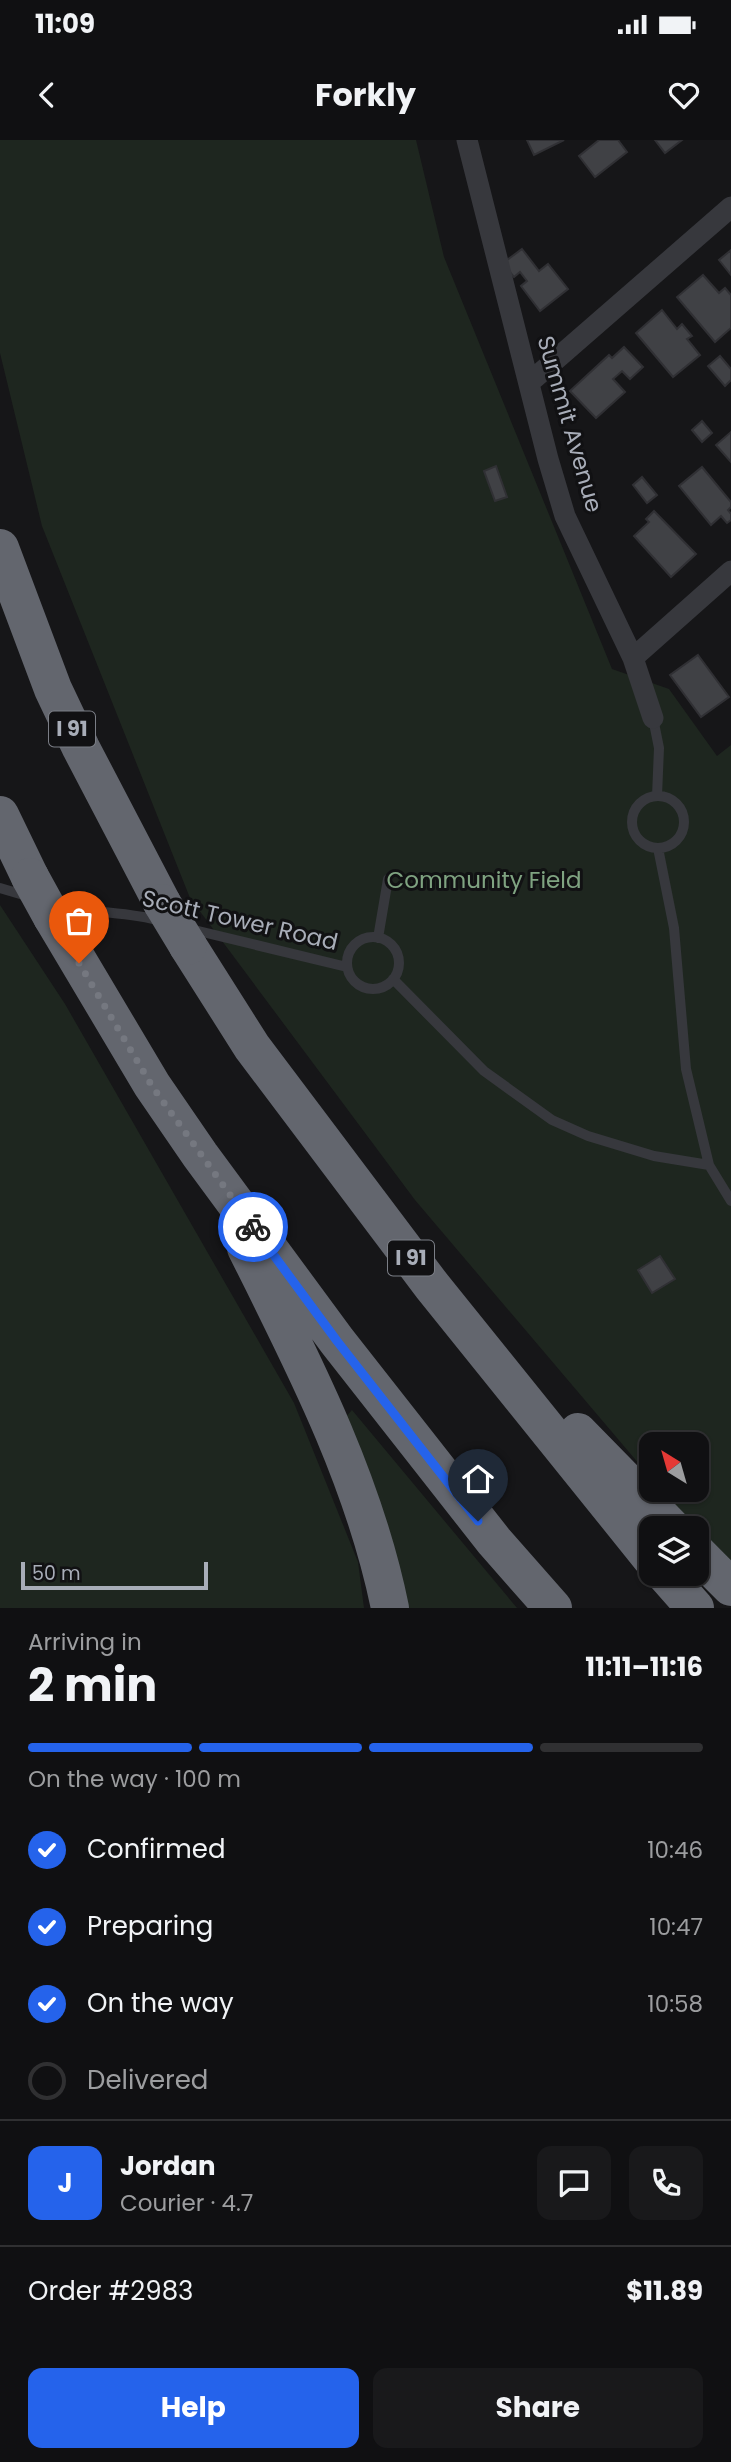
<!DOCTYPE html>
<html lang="en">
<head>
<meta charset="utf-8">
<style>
  :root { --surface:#101012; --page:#19191b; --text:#f1f3f6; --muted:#9c9d9f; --line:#303032; --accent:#2563eb }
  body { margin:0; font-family:Poppins,sans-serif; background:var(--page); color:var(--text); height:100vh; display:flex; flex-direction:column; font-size:26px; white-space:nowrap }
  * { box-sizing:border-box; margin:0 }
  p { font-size:23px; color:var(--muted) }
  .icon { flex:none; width:38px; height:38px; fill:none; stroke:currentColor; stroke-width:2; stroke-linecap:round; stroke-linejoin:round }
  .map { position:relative; height:1468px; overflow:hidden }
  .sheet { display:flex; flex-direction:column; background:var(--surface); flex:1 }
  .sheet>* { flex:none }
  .needle { width:46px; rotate:323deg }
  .controls { position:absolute; left:639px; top:1292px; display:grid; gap:14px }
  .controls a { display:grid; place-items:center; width:70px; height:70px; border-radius:14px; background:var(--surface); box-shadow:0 2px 5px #0004,0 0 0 2px var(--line); font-size:35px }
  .scale { position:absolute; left:21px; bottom:18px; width:187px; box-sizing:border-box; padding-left:7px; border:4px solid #a8adb8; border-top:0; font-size:19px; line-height:24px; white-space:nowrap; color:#a8adb8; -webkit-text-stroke:5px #111113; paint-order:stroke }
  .pin { position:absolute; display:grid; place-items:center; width:60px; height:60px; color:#fff; margin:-72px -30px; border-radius:50% 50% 50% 0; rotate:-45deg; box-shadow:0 0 7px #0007 }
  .pin .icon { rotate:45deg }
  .courier { position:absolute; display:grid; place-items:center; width:70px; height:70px; margin:-35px; border:5px solid #2563eb; border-radius:50%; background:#fff; color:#222; box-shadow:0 2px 9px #0007 }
  .overview em { font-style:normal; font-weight:700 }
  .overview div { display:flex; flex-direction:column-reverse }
  .overview { display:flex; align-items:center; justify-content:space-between; height:119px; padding:0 28px }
  h1 { font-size:46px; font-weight:700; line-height:52px }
  .bar { display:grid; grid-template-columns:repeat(4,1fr); gap:10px 7px; align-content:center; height:84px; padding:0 28px }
  .bar i { height:9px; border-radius:5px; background:var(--line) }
  .bar .current { background:var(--accent) }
  .bar p { grid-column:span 4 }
  .line { display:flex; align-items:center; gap:18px; padding:0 28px; border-top:2px solid var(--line) }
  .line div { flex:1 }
  .round { display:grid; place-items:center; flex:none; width:74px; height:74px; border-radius:14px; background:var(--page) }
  ol { padding:0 28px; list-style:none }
  li { display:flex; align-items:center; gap:21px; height:77px }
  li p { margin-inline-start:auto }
  li .icon { padding:7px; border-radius:50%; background:var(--accent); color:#fff; stroke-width:4 }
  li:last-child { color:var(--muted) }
  li i { width:38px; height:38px; border:4px solid var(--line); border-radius:50% }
  .primary-button { display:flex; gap:14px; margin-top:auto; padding:14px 28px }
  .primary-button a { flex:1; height:80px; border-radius:14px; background:var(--accent); color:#fff; font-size:28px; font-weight:700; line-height:80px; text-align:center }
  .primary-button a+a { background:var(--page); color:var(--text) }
  .status { display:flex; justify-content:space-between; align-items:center; height:49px; padding:0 35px; background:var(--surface); direction:ltr }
  .status svg { height:19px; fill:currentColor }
  header { display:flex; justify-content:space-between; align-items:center; height:91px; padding:0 28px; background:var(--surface); font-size:32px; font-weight:700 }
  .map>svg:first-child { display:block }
</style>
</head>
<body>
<div class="status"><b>11:09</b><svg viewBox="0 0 49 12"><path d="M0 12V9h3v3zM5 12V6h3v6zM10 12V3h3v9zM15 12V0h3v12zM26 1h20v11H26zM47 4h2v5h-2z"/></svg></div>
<header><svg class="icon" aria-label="back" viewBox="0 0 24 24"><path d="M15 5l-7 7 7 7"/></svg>Forkly<svg class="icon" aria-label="heart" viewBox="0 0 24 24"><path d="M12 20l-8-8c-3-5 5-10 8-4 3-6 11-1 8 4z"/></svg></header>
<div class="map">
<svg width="731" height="1468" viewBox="0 0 731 1468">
  <rect width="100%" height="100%" fill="#161618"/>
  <path fill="#1e261f" d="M0,0H416L444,117L612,529L669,549L717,616L731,605V1432L697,1391L696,1388H693L661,1349H696V1304H651V1338L415,1060L190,758L42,386L0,213Z
    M0,765L65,864L294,1263L358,1422L364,1468H0Z
    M352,1270L517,1468H403L343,1280Z"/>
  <path fill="#404145" stroke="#303034" stroke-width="2" d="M527,0H564L534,15Z
    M599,0H618L627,12L595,37L579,16Z
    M655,0H682L665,13Z
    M522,109L539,131L548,124L568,149L540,171L521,146L527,141L520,132L514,137L503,123Z
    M731,110V135L719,120Z
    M703,135L719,153L725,148L731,155V188L715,202L677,157Z
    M662,170L677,189L682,184L692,196L687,199L700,215L673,237L636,193Z
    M624,207L643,227L630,239L622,231L613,239L625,252L596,278L570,251L609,215L612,218Z
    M720,216L731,229V240L725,246L708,226Z
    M702,281L712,293L702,302L692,290Z
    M731,292V322L716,305Z
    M496,326L507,357L495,361L484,331Z
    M702,327L731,362V367L728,370L731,374V380L727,383L721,376L711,385L679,346Z
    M642,337L657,355L647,363L633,345Z
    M654,371L696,414L671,437L634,396L649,382L646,379Z
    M698,515L729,557L701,577L670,535Z
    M660,1116L675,1139L652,1153L638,1130Z"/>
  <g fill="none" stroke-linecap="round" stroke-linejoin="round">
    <path stroke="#37383d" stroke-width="10" d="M653,578L659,608L657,656
      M632 682a26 26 0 1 1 52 0a26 26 0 1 1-52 0Z
      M658,708L674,788L686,929L709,1025
      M0,748L27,756
      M56,764C90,774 127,771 161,781
      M190,789L347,827
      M347 823a26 26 0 1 1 52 0a26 26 0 1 1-52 0Z
      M378,798L388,739
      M393,839L484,931L552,980L588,996L654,1016L709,1025L731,1061"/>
    <path stroke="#37383d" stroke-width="21" d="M467,0L548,319L565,376L633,518L653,578
      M530,242L731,67
      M633,518L731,431"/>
    <path stroke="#63666e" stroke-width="38" d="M0,408L53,549L81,608L162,763
      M0,675L30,737
      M52,777L152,945L200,1015L337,1201L494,1401L553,1468
      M188,806L252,907L432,1146L651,1418
      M246,1108C304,1224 364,1340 390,1468
      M578,1292L672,1388
      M696,1412L731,1447
      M664,1433L695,1468"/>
    <path stroke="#63666e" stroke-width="38" d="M30,737L52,777
      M162,763L188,806"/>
  </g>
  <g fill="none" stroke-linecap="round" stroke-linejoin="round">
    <path stroke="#757880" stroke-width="7" stroke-dasharray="0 12.6" d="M79,823L152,946L253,1087"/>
    <path stroke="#2563eb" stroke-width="9" d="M253,1087L337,1201L478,1381"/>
  </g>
  <g text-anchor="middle" stroke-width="6" stroke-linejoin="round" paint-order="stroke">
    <g fill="#111113" stroke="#7b7e86" stroke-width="2">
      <rect x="49" y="571.5" width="46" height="35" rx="5"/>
      <rect x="388" y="1100.5" width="46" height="35" rx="5"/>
    </g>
    <g font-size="21" font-weight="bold" fill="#a8adb8">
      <text x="72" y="596">I 91</text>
      <text x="411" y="1125">I 91</text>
    </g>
    <g font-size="23" fill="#a8adb8" stroke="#111113">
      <text transform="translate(570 284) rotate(74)" y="8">Summit Avenue</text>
      <text transform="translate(240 780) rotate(13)" y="8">Scott Tower Road</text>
    </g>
    <g font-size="23" fill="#7fa381" stroke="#111113">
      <text x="484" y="748">Community Field</text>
    </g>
  </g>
</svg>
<div class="controls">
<a><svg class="needle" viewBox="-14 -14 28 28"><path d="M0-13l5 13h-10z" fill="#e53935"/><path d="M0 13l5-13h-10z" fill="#9c9d9f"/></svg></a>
<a><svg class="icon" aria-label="layers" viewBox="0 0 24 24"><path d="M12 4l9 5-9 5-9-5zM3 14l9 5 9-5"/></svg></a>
</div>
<div class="scale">50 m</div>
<div class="pin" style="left:79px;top:823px;background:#ea580c"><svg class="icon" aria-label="bag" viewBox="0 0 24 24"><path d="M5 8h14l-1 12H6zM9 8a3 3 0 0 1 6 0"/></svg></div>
<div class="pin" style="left:478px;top:1381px;background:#1f2937"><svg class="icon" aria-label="home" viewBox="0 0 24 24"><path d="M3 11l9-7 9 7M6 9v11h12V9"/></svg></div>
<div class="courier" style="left:253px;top:1087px"><svg class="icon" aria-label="bike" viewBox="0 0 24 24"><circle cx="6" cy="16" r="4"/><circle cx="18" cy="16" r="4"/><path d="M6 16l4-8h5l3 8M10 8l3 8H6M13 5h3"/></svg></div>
</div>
<section class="sheet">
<div class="overview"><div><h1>2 min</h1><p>Arriving in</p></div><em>11:11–11:16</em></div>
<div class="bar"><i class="current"></i><i class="current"></i><i class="current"></i><i></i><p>On the way · 100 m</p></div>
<ol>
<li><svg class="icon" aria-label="check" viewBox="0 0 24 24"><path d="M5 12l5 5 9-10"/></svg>Confirmed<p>10:46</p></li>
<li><svg class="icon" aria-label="check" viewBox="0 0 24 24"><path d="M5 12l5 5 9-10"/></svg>Preparing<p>10:47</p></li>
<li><svg class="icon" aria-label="check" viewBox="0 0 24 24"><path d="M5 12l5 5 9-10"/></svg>On the way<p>10:58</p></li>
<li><i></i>Delivered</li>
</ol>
<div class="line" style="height:126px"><b class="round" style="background:var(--accent);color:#fff">J</b><div><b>Jordan</b><p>Courier · 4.7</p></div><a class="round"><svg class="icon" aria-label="chat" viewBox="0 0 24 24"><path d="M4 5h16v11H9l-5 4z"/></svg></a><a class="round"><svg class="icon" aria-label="phone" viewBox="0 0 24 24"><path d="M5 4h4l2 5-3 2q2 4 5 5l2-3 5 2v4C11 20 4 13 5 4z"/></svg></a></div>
<div class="line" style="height:91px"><div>Order #2983</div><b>$11.89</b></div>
<div class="primary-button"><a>Help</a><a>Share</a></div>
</section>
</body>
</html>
